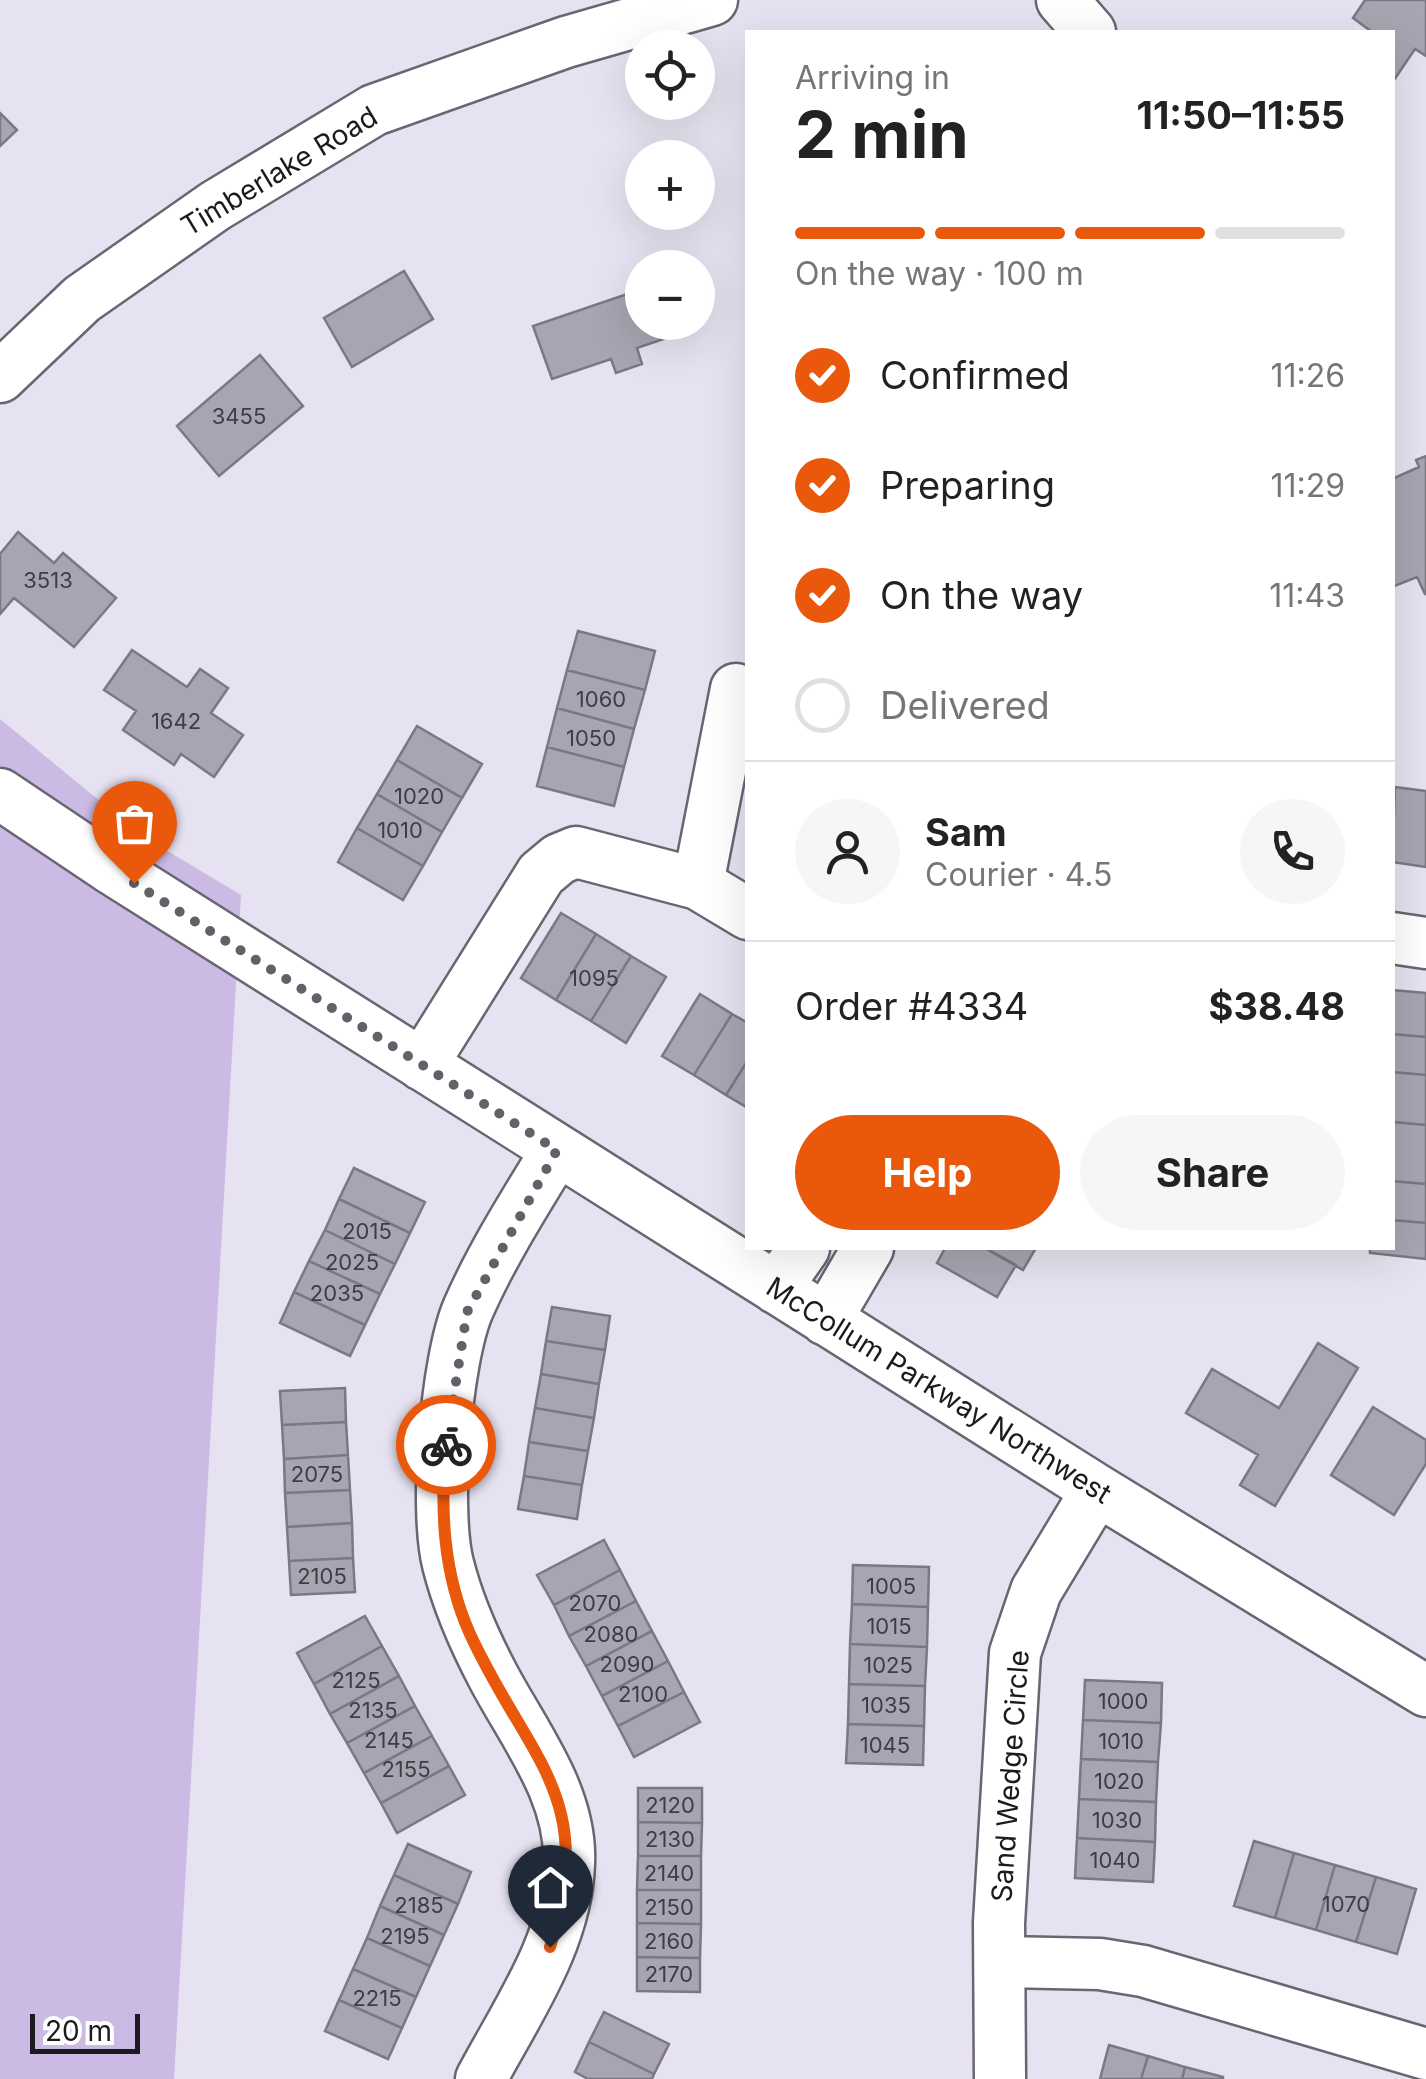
<!DOCTYPE html>
<html lang="en">
<head>
<meta charset="utf-8">
<style>
  :root { --surface:#fff; --page:#f6f6f6; --text:#222; --muted:#767676; --line:#e0e0e0; --accent:#ea580c }
  body { margin:0; font-family:Inter,sans-serif; background:var(--page); color:var(--text); height:100vh; display:flex; flex-direction:column; font-size:38px; white-space:nowrap }
  * { box-sizing:border-box; margin:0 }
  p { font-size:32px; color:var(--muted) }
  .icon { flex:none; width:55px; height:55px; fill:none; stroke:currentColor; stroke-width:2; stroke-linecap:round; stroke-linejoin:round }
  .map { position:relative; flex:1; overflow:hidden }
  .drawer { position:absolute; left:745px; top:30px; width:650px; height:1220px; display:flex; flex-direction:column; background:var(--surface); border-radius:0px; box-shadow:0 10px 40px #0002 }
  .drawer>* { flex:none }
  .tools { position:absolute; left:625px; top:30px; display:grid; gap:20px }
  .tools a { display:grid; place-items:center; width:90px; height:90px; border-radius:50%; background:var(--surface); box-shadow:0 10px 40px #0002; font-size:50px }
  .scale { position:absolute; left:30px; bottom:25px; width:110px; box-sizing:border-box; padding-left:10px; border:5px solid #1b1a1f; border-top:0; font-size:28px; line-height:35px; white-space:nowrap; color:#1b1a1f; -webkit-text-stroke:8px #fff; paint-order:stroke }
  .pin { position:absolute; display:grid; place-items:center; width:85px; height:85px; color:#fff; margin:-102px -42px; border-radius:50% 50% 50% 0; rotate:-45deg; box-shadow:0 0 10px #0007 }
  .pin .icon { rotate:45deg }
  .courier { position:absolute; display:grid; place-items:center; width:100px; height:100px; margin:-50px; border:8px solid #ea580c; border-radius:50%; background:#fff; color:#222; box-shadow:0 2px 12px #0007 }
  .summary em { font-style:normal; font-weight:700 }
  .summary div { display:flex; flex-direction:column-reverse }
  .summary { display:flex; align-items:center; justify-content:space-between; height:170px; padding:0 50px }
  h1 { font-size:65px; font-weight:700; line-height:75px }
  .bar { display:grid; grid-template-columns:repeat(4,1fr); gap:15px 10px; align-content:center; height:120px; padding:0 50px }
  .bar i { height:12px; border-radius:8px; background:var(--line) }
  .bar .on { background:var(--accent) }
  .bar p { grid-column:span 4 }
  .line { display:flex; align-items:center; gap:25px; padding:0 50px; border-top:2px solid var(--line) }
  .line div { flex:1 }
  .round { display:grid; place-items:center; flex:none; width:105px; height:105px; border-radius:52px; background:var(--page) }
  ol { padding:0 50px; list-style:none }
  li { display:flex; align-items:center; gap:30px; height:110px }
  li p { margin-inline-start:auto }
  li .icon { padding:10px; border-radius:50%; background:var(--accent); color:#fff; stroke-width:4 }
  li:last-child { color:var(--muted) }
  li i { width:55px; height:55px; border:5px solid var(--line); border-radius:50% }
  .cta { display:flex; gap:20px; margin-top:auto; padding:20px 50px }
  .cta a { flex:1; height:115px; border-radius:60px; background:var(--accent); color:#fff; font-size:40px; font-weight:700; line-height:115px; text-align:center }
  .cta a+a { background:var(--page); color:var(--text) }
  .map>svg:first-child { display:block }
</style>
</head>
<body>
<div class="map">
<svg width="1426" height="2079" viewBox="0 0 1426 2079">
  <rect width="100%" height="100%" fill="#e7e2f1"/>
  <path fill="#cabae4" d="M0,719L141,835L241,895L174,2079H0Z"/>
  <path fill="#a9a4b2" stroke="#7b7784" stroke-width="2.5" d="M1365,0H1426V56L1415,49L1392,83V32H1372L1353,18Z
    M0,113L17,130L0,146Z
    M404,271L433,319L352,367L324,318Z
    M642,289V322H677L681,333L637,348L642,364L616,373L611,359L552,379L533,326Z
    M260,355L303,406L219,476L177,426Z
    M1426,456V594H1425L1417,577L1392,587V479L1419,467L1416,460Z
    M18,532L54,563L63,553L116,598L74,647L14,598L0,614V554Z
    M578,631L655,651L645,690L567,670Z
    M132,650L187,687L200,669L228,688L211,713L243,735L214,777L181,754L174,765L123,730L136,711L104,690Z
    M567,670L645,690L634,729L557,708Z
    M557,708L634,729L624,767L547,747Z
    M417,726L482,764L462,798L397,760Z
    M547,747L624,767L614,806L537,786Z
    M397,760L462,798L442,832L377,794Z
    M1395,787L1426,791V867L1392,862Z
    M377,794L442,832L423,866L357,828Z
    M357,828L423,866L403,900L338,862Z
    M561,913L596,934L556,1000L521,978Z
    M596,934L631,956L591,1021L556,1000Z
    M631,956L666,977L626,1043L591,1021Z
    M1392,990L1426,993V1037L1392,1034Z
    M700,994L732,1014L694,1075L662,1056Z
    M732,1014L748,1023V1060L726,1095L694,1075Z
    M1392,1034L1426,1037V1075L1392,1072Z
    M748,1060V1108L726,1095Z
    M1392,1072L1426,1075V1125L1394,1122Z
    M1394,1122L1426,1125V1184L1392,1181Z
    M354,1168L425,1202L410,1233L339,1199Z
    M1392,1181L1426,1184V1223L1392,1220Z
    M339,1199L410,1233L395,1264L325,1230Z
    M1392,1220L1426,1223V1259L1370,1253V1248H1392Z
    M325,1230L395,1264L380,1294L309,1261Z
    M945,1248H985L1016,1265L997,1297L937,1263Z
    M985,1248H1036L1023,1270Z
    M309,1261L380,1294L365,1325L294,1292Z
    M294,1292L365,1325L350,1356L280,1323Z
    M552,1307L610,1316L605,1350L546,1341Z
    M546,1341L605,1350L599,1384L541,1374Z
    M1318,1343L1358,1368L1275,1506L1240,1485L1258,1455L1186,1413L1212,1369L1279,1408Z
    M541,1374L599,1384L594,1418L535,1408Z
    M345,1388L346,1422L282,1425L280,1391Z
    M1373,1407L1426,1440V1464L1394,1515L1331,1475Z
    M535,1408L594,1418L588,1451L529,1442Z
    M346,1422L348,1455L284,1459L282,1425Z
    M529,1442L588,1451L582,1485L524,1476Z
    M348,1455L350,1490L285,1493L284,1459Z
    M524,1476L582,1485L577,1519L518,1509Z
    M350,1490L352,1523L287,1527L285,1493Z
    M352,1523L353,1558L289,1561L287,1527Z
    M604,1540L620,1570L554,1605L537,1575Z
    M353,1558L355,1592L291,1595L289,1561Z
    M853,1565L929,1567L928,1607L852,1604Z
    M620,1570L636,1601L569,1636L554,1605Z
    M636,1601L652,1631L586,1666L569,1636Z
    M852,1604L928,1607L927,1647L850,1644Z
    M365,1616L382,1646L314,1684L297,1653Z
    M652,1631L668,1661L602,1696L586,1666Z
    M850,1644L927,1647L925,1686L849,1684Z
    M382,1646L399,1676L330,1714L314,1684Z
    M668,1661L684,1692L618,1726L602,1696Z
    M399,1676L415,1706L347,1743L330,1714Z
    M1085,1680L1162,1683L1161,1723L1083,1720Z
    M849,1684L925,1686L924,1726L848,1724Z
    M684,1692L700,1722L634,1757L618,1726Z
    M415,1706L432,1736L364,1773L347,1743Z
    M1083,1720L1161,1723L1158,1762L1081,1759Z
    M848,1724L924,1726L923,1765L846,1763Z
    M432,1736L449,1766L381,1803L364,1773Z
    M1081,1759L1158,1762L1156,1802L1079,1799Z
    M449,1766L465,1795L397,1833L381,1803Z
    M638,1788H702V1823L638,1822Z
    M1079,1799L1156,1802L1155,1842L1077,1838Z
    M638,1822L702,1823L701,1856H638Z
    M1077,1838L1155,1842L1153,1882L1075,1878Z
    M1254,1841L1294,1853L1275,1918L1234,1906Z
    M408,1844L471,1872L458,1904L394,1875Z
    M1294,1853L1335,1865L1316,1930L1275,1918Z
    M638,1856H701V1890H637Z
    M1335,1865L1376,1877L1356,1942L1316,1930Z
    M394,1875L458,1904L444,1935L380,1906Z
    M1376,1877L1416,1889L1397,1954L1356,1942Z
    M637,1890H701V1924L637,1923Z
    M380,1906L444,1935L430,1966L367,1938Z
    M637,1923L701,1924L700,1958L637,1957Z
    M367,1938L430,1966L416,1997L353,1969Z
    M637,1957L700,1958V1992L637,1991Z
    M353,1969L416,1997L402,2028L339,2000Z
    M339,2000L402,2028L388,2059L325,2031Z
    M604,2012L669,2044L654,2074L589,2042Z
    M589,2042L654,2074L652,2079H588L575,2072Z
    M1109,2045L1148,2056L1141,2079H1100Z
    M1148,2056L1185,2067L1182,2079H1141Z
    M1185,2067L1223,2077V2079H1182Z"/>
  <g fill="none" stroke-linecap="round" stroke-linejoin="round">
    <g stroke="#6a6572" stroke-width="55">
      <path id="minor" d="M1062,0L1090,32
        M0,377L82,299L215,206L374,110L566,42L712,0
        M0,794L109,867L1097,1490L1426,1691
        M698,884L736,689
        M1392,938L1426,943
        M422,1065L541,874L559,859L576,852L698,884L748,914
        M776,1288L804,1248
        M826,1320L868,1248
        M1000,1962L1100,1964L1143,1971L1426,2054
        M481,2079C516,2013 567,1941 569,1863C572,1794 524,1735 493,1676C474,1640 458,1604 448,1564C434,1509 446,1361 468,1309C492,1254 526,1201 557,1150
        M1000,2079L999,1923L1015,1653L1036,1591L1097,1490"/>
    </g>
    <use href="#minor" stroke="#fff" stroke-width="50"/>
  </g>
  <g fill="none" stroke-linecap="round" stroke-linejoin="round">
    <path stroke="#626068" stroke-width="10" stroke-dasharray="0 18" d="M134,883L557,1150L467,1312L446,1445"/>
    <path stroke="#ea580c" stroke-width="12" d="M446,1445C440,1509 443,1574 470,1634C528,1760 598,1795 550,1947"/>
  </g>
  <g text-anchor="middle" stroke-width="8" stroke-linejoin="round" paint-order="stroke">
    <g font-size="22" fill="#3e3c44">
      <text x="239" y="424">3455</text>
      <text x="48" y="588">3513</text>
      <text x="601" y="707">1060</text>
      <text x="176" y="729">1642</text>
      <text x="591" y="746">1050</text>
      <text x="419" y="804">1020</text>
      <text x="400" y="838">1010</text>
      <text x="594" y="986">1095</text>
      <text x="367" y="1239">2015</text>
      <text x="352" y="1270">2025</text>
      <text x="337" y="1301">2035</text>
      <text x="317" y="1482">2075</text>
      <text x="322" y="1584">2105</text>
      <text x="891" y="1594">1005</text>
      <text x="595" y="1611">2070</text>
      <text x="889" y="1634">1015</text>
      <text x="611" y="1642">2080</text>
      <text x="627" y="1672">2090</text>
      <text x="888" y="1673">1025</text>
      <text x="356" y="1688">2125</text>
      <text x="643" y="1702">2100</text>
      <text x="1123" y="1709">1000</text>
      <text x="886" y="1713">1035</text>
      <text x="373" y="1718">2135</text>
      <text x="389" y="1748">2145</text>
      <text x="1121" y="1749">1010</text>
      <text x="885" y="1753">1045</text>
      <text x="406" y="1777">2155</text>
      <text x="1119" y="1789">1020</text>
      <text x="670" y="1813">2120</text>
      <text x="1117" y="1828">1030</text>
      <text x="670" y="1847">2130</text>
      <text x="1115" y="1868">1040</text>
      <text x="669" y="1881">2140</text>
      <text x="1346" y="1912">1070</text>
      <text x="419" y="1913">2185</text>
      <text x="669" y="1915">2150</text>
      <text x="405" y="1944">2195</text>
      <text x="669" y="1949">2160</text>
      <text x="669" y="1982">2170</text>
      <text x="377" y="2006">2215</text>
    </g>
    <g font-size="28" fill="#1b1a1f" stroke="#fff">
      <text transform="translate(279 171) rotate(-31)" y="10">Timberlake Road</text>
      <text transform="translate(939 1390) rotate(32)" y="10">McCollum Parkway Northwest</text>
      <text transform="translate(1010 1776) rotate(-86)" y="10">Sand Wedge Circle</text>
    </g>
  </g>
</svg>
<div class="tools">
<a><svg class="icon" aria-label="locate" viewBox="0 0 24 24"><circle cx="12" cy="12" r="6"/><path d="M12 2v4M12 18v4M2 12h4M18 12h4"/></svg></a>
<a>+</a>
<a>−</a>
</div>
<div class="scale">20 m</div>
<div class="pin" style="left:134px;top:883px;background:#ea580c"><svg class="icon" aria-label="bag" viewBox="0 0 24 24"><path d="M5 8h14l-1 12H6zM9 8a3 3 0 0 1 6 0"/></svg></div>
<div class="pin" style="left:550px;top:1947px;background:#1f2937"><svg class="icon" aria-label="home" viewBox="0 0 24 24"><path d="M3 11l9-7 9 7M6 9v11h12V9"/></svg></div>
<div class="courier" style="left:446px;top:1445px"><svg class="icon" aria-label="bike" viewBox="0 0 24 24"><circle cx="6" cy="16" r="4"/><circle cx="18" cy="16" r="4"/><path d="M6 16l4-8h5l3 8M10 8l3 8H6M13 5h3"/></svg></div>
<section class="drawer">
<div class="summary"><div><h1>2 min</h1><p>Arriving in</p></div><em>11:50–11:55</em></div>
<div class="bar"><i class="on"></i><i class="on"></i><i class="on"></i><i></i><p>On the way · 100 m</p></div>
<ol>
<li><svg class="icon" aria-label="check" viewBox="0 0 24 24"><path d="M5 12l5 5 9-10"/></svg>Confirmed<p>11:26</p></li>
<li><svg class="icon" aria-label="check" viewBox="0 0 24 24"><path d="M5 12l5 5 9-10"/></svg>Preparing<p>11:29</p></li>
<li><svg class="icon" aria-label="check" viewBox="0 0 24 24"><path d="M5 12l5 5 9-10"/></svg>On the way<p>11:43</p></li>
<li><i></i>Delivered</li>
</ol>
<div class="line" style="height:180px"><a class="round"><svg class="icon" aria-label="person" viewBox="0 0 24 24"><circle cx="12" cy="8" r="4"/><path d="M4 21q1-7 8-7t8 7"/></svg></a><div><b>Sam</b><p>Courier · 4.5</p></div><a class="round"><svg class="icon" aria-label="phone" viewBox="0 0 24 24"><path d="M5 4h4l2 5-3 2q2 4 5 5l2-3 5 2v4C11 20 4 13 5 4z"/></svg></a></div>
<div class="line" style="height:130px"><div>Order #4334</div><b>$38.48</b></div>
<div class="cta"><a>Help</a><a>Share</a></div>
</section>
</div>
</body>
</html>
